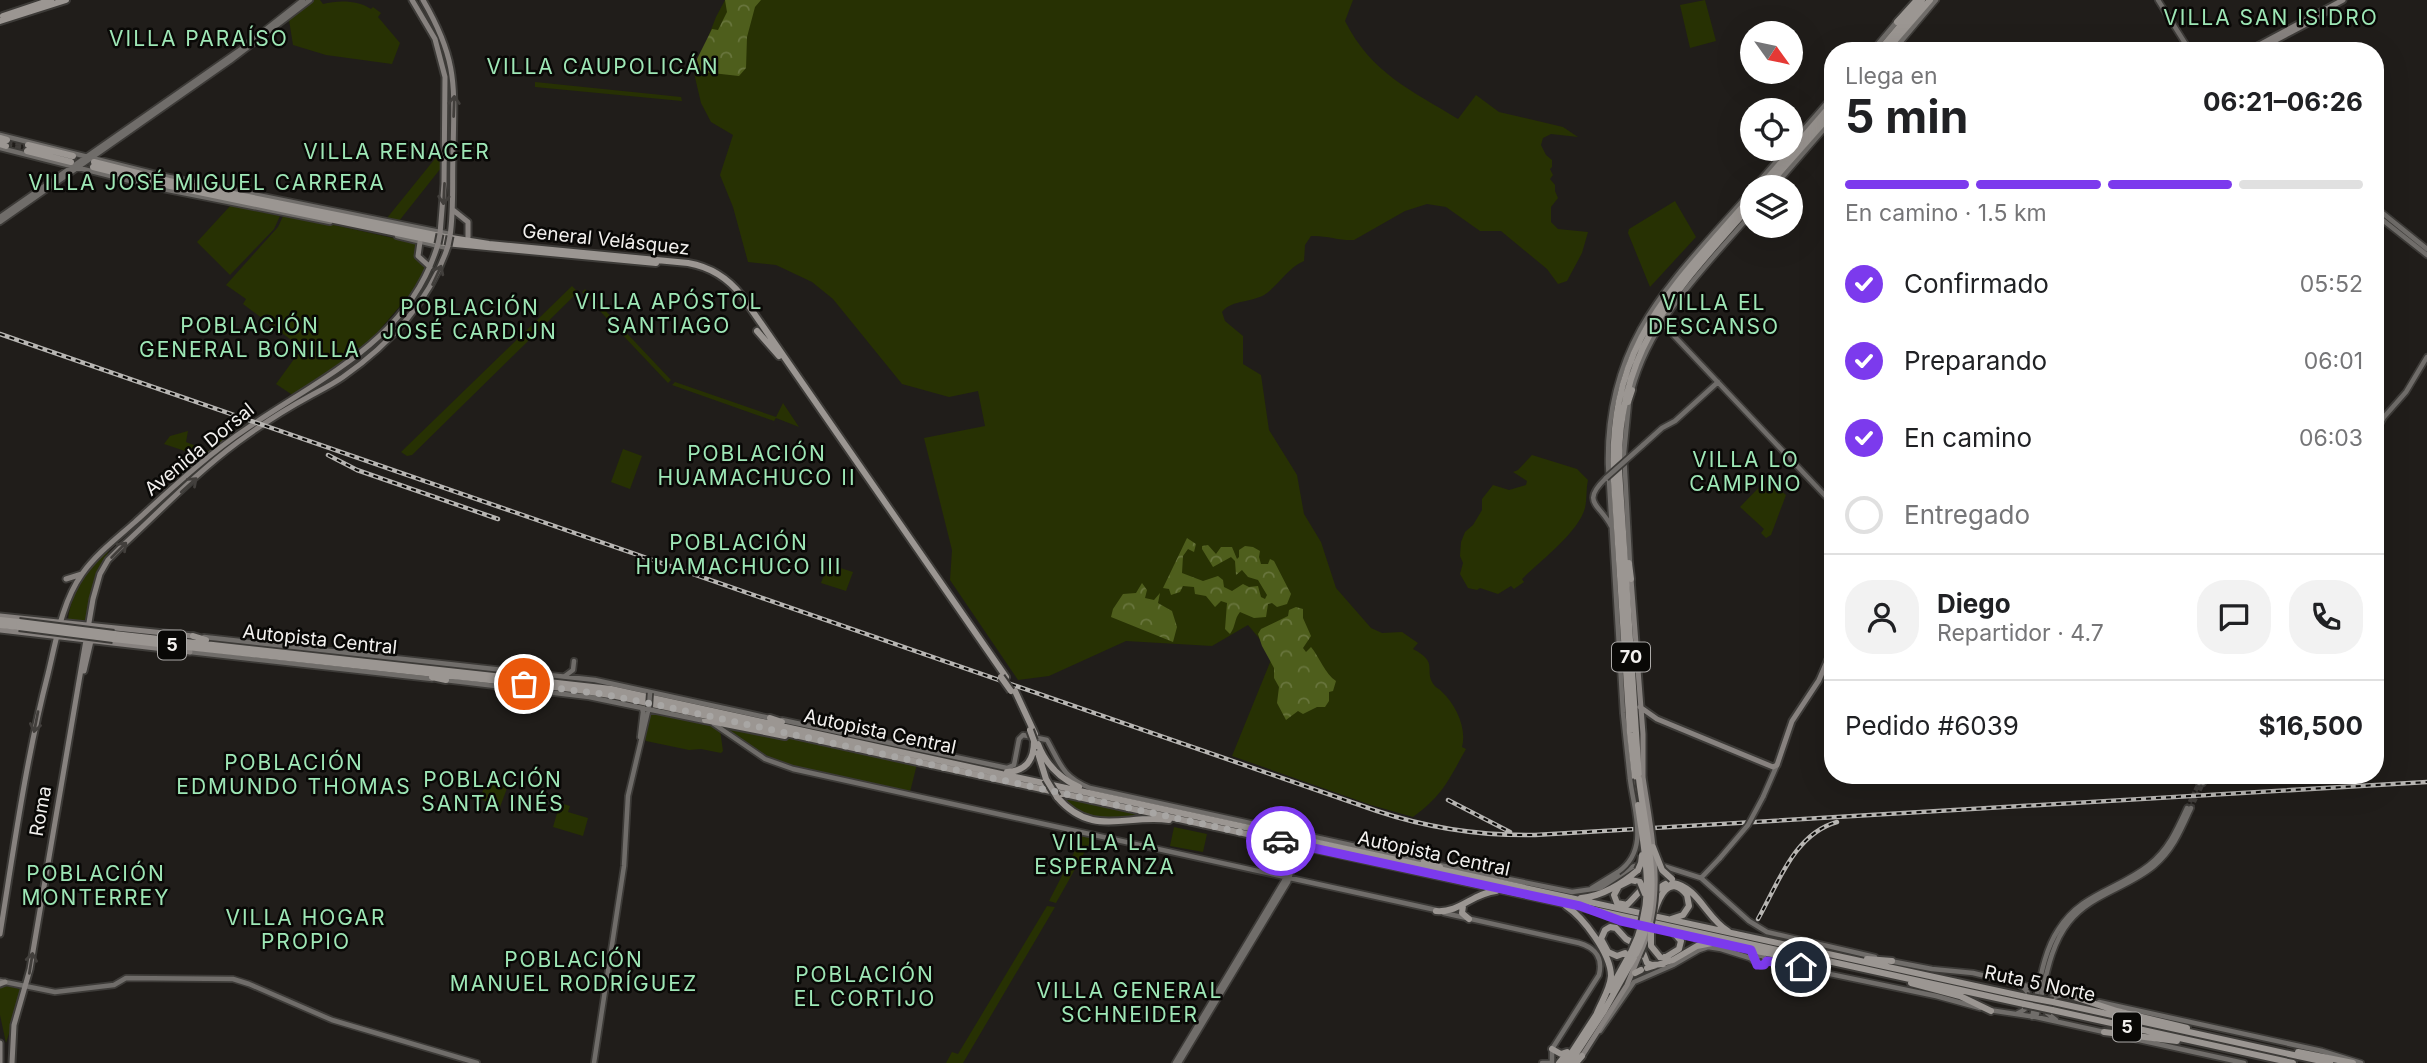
<!DOCTYPE html>
<html lang="es">
<head>
<meta charset="utf-8">
<style>
  :root { --surface:#fff; --page:#f2f2f2; --text:#202124; --muted:#757577; --line:#e0e0e0; --accent:#7c3aed }
  body { margin:0; font-family:Inter,sans-serif; background:var(--page); color:var(--text); height:100vh; display:flex; flex-direction:column; font-size:26px; white-space:nowrap }
  * { box-sizing:border-box; margin:0 }
  p { font-size:23px; color:var(--muted) }
  .icon { flex:none; width:38px; height:38px; fill:none; stroke:currentColor; stroke-width:2; stroke-linecap:round; stroke-linejoin:round }
  .map { position:relative; flex:1; overflow:hidden }
  .sheet { position:absolute; left:1824px; top:42px; width:560px; height:742px; display:flex; flex-direction:column; background:var(--surface); border-radius:28px; box-shadow:0 7px 28px #0002 }
  .sheet>* { flex:none }
  .needle { width:46px; rotate:123deg }
  .controls { position:absolute; left:1740px; top:21px; display:grid; gap:14px }
  .controls a { display:grid; place-items:center; width:63px; height:63px; border-radius:50%; background:var(--surface); box-shadow:0 7px 28px #0002; font-size:35px }
  .pin { position:absolute; display:grid; place-items:center; width:60px; height:60px; color:#fff; margin:-30px; border:4px solid #fff; border-radius:50%; box-shadow:0 2px 7px #0007 }
  .courier { position:absolute; display:grid; place-items:center; width:70px; height:70px; margin:-35px; border:5px solid #7c3aed; border-radius:50%; background:#fff; color:#222; box-shadow:0 2px 9px #0007 }
  .overview em { font-style:normal; font-weight:700 }
  .overview div { display:flex; flex-direction:column-reverse }
  .overview { display:flex; align-items:center; justify-content:space-between; height:119px; padding:0 21px }
  h1 { font-size:46px; font-weight:700; line-height:52px }
  .bar { display:grid; grid-template-columns:repeat(4,1fr); gap:10px 7px; align-content:center; height:84px; padding:0 21px }
  .bar i { height:9px; border-radius:5px; background:var(--line) }
  .bar .active { background:var(--accent) }
  .bar p { grid-column:span 4 }
  .line { display:flex; align-items:center; gap:18px; padding:0 21px; border-top:2px solid var(--line) }
  .line div { flex:1 }
  .round { display:grid; place-items:center; flex:none; width:74px; height:74px; border-radius:28px; background:var(--page) }
  ol { padding:0 21px; list-style:none }
  li { display:flex; align-items:center; gap:21px; height:77px }
  li p { margin-inline-start:auto }
  li .icon { padding:7px; border-radius:50%; background:var(--accent); color:#fff; stroke-width:4 }
  li:last-child { color:var(--muted) }
  li i { width:38px; height:38px; border:4px solid var(--line); border-radius:50% }
  .map>svg:first-child { display:block }
</style>
</head>
<body>
<div class="map">
<svg width="2427" height="1063" viewBox="0 0 2427 1063">
  <defs>
    <pattern id="forest-crowns" width="20" height="18" patternUnits="userSpaceOnUse" patternTransform="scale(1.75)"><rect width="20" height="18" fill="#4e5e1c"/><path d="M2 6a3 3 0 1 1 6 0M12 15a3 3 0 1 1 6 0" fill="none" stroke="#68753d"/></pattern>
  </defs>
  <rect width="100%" height="100%" fill="#201d1a"/>
  <path fill="#273103" d="M314,0H320L323,4C338,0 358,0 371,9L373,7L381,13L378,17L400,43L392,64L326,55L293,45L289,20Z
    M725,0H1353L1345,21C1371,73 1411,90 1458,119L1476,95L1499,112L1563,127L1578,137L1551,134L1543,138L1541,145L1546,155L1552,160V167L1550,169L1553,175L1550,179L1555,185V191L1558,198L1551,207V222L1558,229L1588,232L1582,253L1567,281L1558,284L1547,269L1501,231H1480L1446,207L1427,204L1405,211L1354,240C1340,241 1326,235 1311,236L1305,245L1304,261C1289,267 1280,283 1267,293C1254,303 1232,299 1222,312L1225,321L1243,336V364L1261,375L1269,430L1297,475L1304,514L1321,542L1336,588L1371,628L1382,633L1402,632L1418,643L1413,649C1440,663 1423,670 1434,685C1436,688 1440,689 1442,692C1456,705 1467,728 1462,747L1466,749C1448,781 1443,795 1413,817L1371,805L1232,756L1273,655L1248,625L1212,646L1126,641L1049,676L1018,680L950,580L952,550L924,438L985,426L978,391L949,397L902,384L833,299L812,282L776,265L748,262L733,207L720,175L733,135L711,122L701,103L694,73L716,17Z
    M1705,0L1716,41L1690,48L1680,5Z
    M535,82L681,97L682,101L535,87Z
    M442,150L441,168L399,221L387,218Z
    M1675,201L1696,237L1650,287L1628,233L1629,229Z
    M231,205L280,216L274,229L230,275L197,242Z
    M284,214L416,243L415,258L427,267L412,292L376,334L377,337L361,351L294,396L276,384L302,348L243,304L246,299L226,285L278,227Z
    M572,286L578,292L412,455L407,456L401,452Z
    M585,289L671,380L668,383L582,292Z
    M675,382L776,417L783,403L799,427L776,418L774,421L672,385Z
    M188,431L186,442L209,451L216,438L226,442L193,467L197,455L164,444L170,436Z
    M623,449L642,456L630,489L611,482Z
    M1532,455L1577,469L1588,480C1586,489 1587,500 1585,508C1578,533 1540,561 1522,579L1524,582L1514,589L1511,586L1498,594L1480,588L1477,590L1468,588L1460,574L1463,563L1460,556L1461,542L1465,532L1473,525L1482,510V499L1493,485L1509,490L1526,485L1527,481L1513,472L1518,470Z
    M1767,479L1786,495L1771,535L1766,538L1761,533L1764,529L1740,507Z
    M110,549L96,573L87,622L68,620C71,591 89,568 110,549Z
    M828,564L853,572L846,591L821,583Z
    M653,712L712,724L720,730L723,751L721,753L701,749L689,750L646,741L645,739L650,713Z
    M725,727L772,737L800,739L917,764L910,792L773,761Z
    M488,776L509,783L500,807L480,799Z
    M1058,795L1159,817L1108,821L1077,812Z
    M560,803L570,806L568,812L588,818L583,836L553,827L558,810L564,811L558,808Z
    M1174,827L1207,834L1203,852L1170,846Z
    M1083,835L1093,837L1056,903L1049,901Z
    M1047,906L1055,907L963,1063H946L952,1052L958,1054Z
    M3,984L23,990L6,1043L0,1015V985Z"/>
  <path fill="url(#forest-crowns)" d="M725,0H761L755,7L747,37L746,68L739,76L694,71L695,63L712,29L718,30L727,12Z
    M1187,538L1196,544L1194,552L1188,549L1183,556L1182,573L1203,581L1218,576L1223,580L1224,587L1232,591L1243,584L1249,587L1258,586L1261,597L1265,599L1267,595L1258,580L1248,577L1242,570L1236,575L1235,561L1231,557L1213,567L1202,549V546L1208,545L1216,554L1221,547H1232L1237,559L1239,557V550L1245,546L1253,547L1260,551L1259,557L1261,564H1268L1270,559L1274,561L1291,594L1287,604L1277,607L1272,603L1268,604L1266,617L1254,618L1240,612C1234,619 1236,626 1230,634L1225,629L1227,603L1221,601L1215,607L1206,596L1195,594L1194,587L1183,586L1180,592L1171,595L1169,589L1163,588Z
    M1142,583L1147,590L1145,598L1154,600L1160,593L1158,603L1172,611L1177,627L1173,642L1111,617L1113,609L1123,594L1136,593Z
    M1296,607L1303,609V618L1311,636L1303,648L1306,652L1311,647C1320,658 1325,674 1336,681L1333,691L1329,692V701L1325,707H1317L1303,714L1298,711L1286,720L1277,703L1279,687L1274,678V668L1262,646L1258,634L1261,629L1288,616L1289,610Z"/>
  <g fill="none" stroke-linecap="round" stroke-linejoin="round">
    <path stroke="#403d3a" stroke-width="4.5" stroke-dasharray="4.5 2" stroke-linecap="butt" d="M2187,808L2199,783
      M2191,808L2203,783"/>
    <path stroke="#403d3a" stroke-width="6" stroke-dasharray="6 3" stroke-linecap="butt" d="M7,140L28,145
      M6,146L27,151"/>
    <g stroke="#3d3b38" stroke-width="8">
      <path id="secondary" d="M2158,0L2190,51
        M1872,51L1899,19
        M1893,51L1936,0
        M0,135L164,176L450,234
        M1790,145L1832,97
        M0,148L158,188L330,222
        M1754,187L1787,149
        M1774,187L1832,120
        M2375,207L2427,249
        M2375,214L2427,255
        M0,217L241,49L303,0
        M0,222L230,61L310,0
        M397,236L447,248
        M1661,322L1832,503
        M1632,390C1651,318 1705,268 1752,213
        M1629,402L1624,453L1630,564
        M2375,433L2384,417L2406,392L2427,357
        M1642,446L1662,428L1675,421L1718,382
        M1606,478C1580,503 1600,504 1611,526
        M204,637L595,680L770,718
        M190,652L432,679
        M565,676L573,670L574,661
        M445,680L589,697L705,721
        M782,720L1007,768L1014,765L1019,739L1023,735L1047,740C1060,763 1062,777 1090,788L1424,861
        M714,724L765,759L793,769L1436,910
        M640,737L643,712L642,708
        M1630,779L1623,713L1608,464C1606,336 1675,279 1752,190
        M2199,783L2202,775
        M2203,783L2207,775
        M1763,797L1777,765
        M1657,864L1701,878L1749,921L1767,932L1875,957
        M1439,865L1572,892L1600,888L1632,867L1641,864
        M1701,878L1720,858
        M1592,888L1618,872
        M1444,913L1579,943C1596,948 1603,958 1599,975L1552,1049V1063
        M1756,961L1757,957L1762,955L1767,961L1936,996L1980,1008
        M1890,961L1932,969L1973,973L2077,998
        M0,981L55,992L114,985L126,978L233,979L249,984L332,1020L477,1063
        M2099,1002L2322,1051L2361,1063
        M1989,1010L2036,1017L2104,1032
        M2018,1013C2033,1007 2033,994 2021,986
        M2032,1017C2039,989 2042,954 2058,930C2081,893 2118,890 2149,865C2168,850 2177,830 2187,808
        M2036,1017C2045,986 2048,948 2069,922C2091,894 2128,888 2154,866C2173,850 2181,830 2191,808
        M2056,1020L2047,1013L2045,1004L2051,998L2061,995
        M1600,1031L1634,982L1673,965L1699,950L1708,947L1721,949L1750,958L1761,966L1767,961
        M2130,1038L2244,1063
        M594,1063L624,866L628,796L649,707
        M1175,1063L1284,881L1293,849
        M1179,1063L1288,882L1297,852
        M1542,1063H1550"/>
    </g>
    <g stroke="#3d3b38" stroke-width="9">
      <path id="primary" d="M412,0L435,39L445,77L444,184L440,234
        M423,0C459,62 454,87 453,155C452,183 454,209 450,236
        M2248,51L2343,0
        M2255,51L2327,13
        M453,210L468,222V237
        M420,242L418,256L430,267
        M66,579L82,574
        M1631,579L1643,734V777
        M0,616L193,636
        M0,630L190,652
        M84,671L91,641
        M1640,707L1657,719L1773,767L1777,765L1792,721L1819,680L1832,650
        M0,934C14,847 26,759 48,674C56,641 62,602 82,574C96,554 117,538 135,522C171,489 208,454 249,427C324,376 410,339 438,244
        M0,984L5,982
        M0,1043V1063
        M1582,1056L1627,985L1639,956
        M12,1063L14,1025L30,969L93,599L100,574L108,560L119,549C158,513 196,473 238,442C261,425 286,409 310,396C321,390 333,384 343,377C390,344 430,301 448,246"/>
    </g>
    <g stroke="#3d3b38" stroke-width="10">
      <path id="highway" d="M3,16L51,0
        M0,21L66,0
        M1897,22L1916,1
        M1879,51L1922,0
        M1886,51L1930,0
        M0,138L7,140
        M0,144L6,146
        M28,145L73,156
        M27,151L71,162
        M94,162L169,181L445,237L489,244L688,263C711,267 728,278 742,296L1006,677
        M93,167L170,186L445,243L656,263
        M1760,187L1832,104
        M1767,187L1832,113
        M757,331L779,356
        M1628,402L1632,390
        M1629,563L1631,579
        M0,620L19,622
        M0,625L19,627
        M114,634L611,689L2026,997
        M193,636L206,640
        M113,639L573,689L616,696L2024,1004
        M432,677L446,680
        M1015,691L1035,734
        M770,718L782,722
        M705,720L785,736
        M1038,744C1046,765 1059,778 1079,787
        M1038,753L1046,779
        M1007,772C1027,771 1034,759 1034,741
        M1639,779L1619,470C1616,347 1677,290 1752,204
        M1057,797C1092,838 1125,814 1169,820
        M1638,805L1630,733L1614,481C1607,344 1669,292 1752,196
        M1424,861L1440,867
        M1640,882L1631,880L1619,886L1614,895L1617,903L1627,905L1641,890C1646,890 1653,891 1658,889C1664,885 1666,882 1673,883C1698,887 1707,919 1728,931
        M1581,898C1601,897 1623,883 1638,870
        M1463,906L1462,913L1469,919
        M1566,906C1583,917 1611,954 1611,976C1610,989 1602,1001 1597,1013
        M1436,911C1460,913 1473,893 1496,891
        M1654,913C1659,897 1669,873 1687,895L1689,906L1683,915L1671,919
        M1608,916L1751,950L1789,957
        M1625,953L1617,956L1608,952L1601,939L1605,930L1610,927L1616,928L1626,939L1641,947L1647,963L1652,965L1663,964
        M1660,957H1666L1679,949L1681,941L1675,934
        M1867,959L1892,961
        M1647,968L1673,960L1697,946L1712,943
        M1635,973L1641,970
        M1911,983L1960,996L1991,1011
        M1610,990L1631,952
        M2074,997L2117,1011L2187,1028
        M2053,1002L2330,1063
        M2052,1010L2293,1063
        M2104,1032L2177,1041
        M1552,1049L1561,1054L1567,1052
        M2298,1052L2353,1063
        M1559,1063L1567,1053
        M1565,1063L1598,1012
        M1570,1063L1604,1011L1636,954
        M1576,1063L1582,1056"/>
    </g>
    <use href="#secondary" stroke="#706d6a" stroke-width="4.5"/>
    <use href="#primary" stroke="#87827f" stroke-width="5"/>
    <use href="#highway" stroke="#9b9692" stroke-width="6"/>
    <g stroke="#b7b5b2" stroke-width="4.5">
      <path id="rail" d="M0,334L1377,811C1428,828 1481,836 1535,835L2427,782
        M328,455L357,470L498,519
        M1448,800L1510,832
        M1758,919C1778,884 1794,834 1837,822"/>
    </g>
    <use href="#rail" stroke="#090806" stroke-width="2" stroke-dasharray="5" stroke-linecap="butt"/>
    <g stroke="#3d3b38" stroke-width="8" stroke-linecap="butt">
      <path id="secondary-bridge" d="M1606,478L1642,446
        M649,707L650,693
        M1293,849L1296,835
        M1297,852L1300,837
        M1720,858L1748,825L1763,797
        M1618,872C1650,850 1634,812 1630,779"/>
    </g>
    <g stroke="#3d3b38" stroke-width="9" stroke-linecap="butt">
      <path id="primary-bridge" d="M438,244L440,234
        M448,246L450,236
        M1639,956C1667,898 1652,838 1643,777"/>
    </g>
    <g stroke="#3d3b38" stroke-width="10" stroke-linecap="butt">
      <path id="highway-bridge" d="M19,622L114,634
        M19,627L113,639
        M1001,677L1011,691
        M1030,730L1034,741
        M1046,779L1057,797
        M1653,847L1662,870L1672,879
        M1638,870L1641,863L1642,855
        M1640,882L1645,894
        M1651,925V946L1660,957
        M1631,952C1657,901 1645,858 1638,805
        M1636,954C1665,897 1646,838 1639,779
        M2026,997L2053,1002
        M2024,1004L2052,1010"/>
    </g>
    <use href="#secondary-bridge" stroke="#706d6a" stroke-width="4.5"/>
    <use href="#primary-bridge" stroke="#87827f" stroke-width="5"/>
    <use href="#highway-bridge" stroke="#9b9692" stroke-width="6"/>
  </g>
  <defs><path id="oneway-shaft" d="M-6 0H5M1.5-3L5.5 0L1.5 3" fill="none" stroke-width="1.6" stroke-linecap="round" stroke-linejoin="round" transform="scale(1.75)"/></defs>
  <g stroke="#423f3c">
    <use href="#oneway-shaft" transform="translate(454 106) rotate(-88)"/>
    <use href="#oneway-shaft" transform="translate(444 194) rotate(93)"/>
    <use href="#oneway-shaft" transform="translate(437 275) rotate(-65)"/>
    <use href="#oneway-shaft" transform="translate(189 485) rotate(-42)"/>
    <use href="#oneway-shaft" transform="translate(119 550) rotate(-45)"/>
    <use href="#oneway-shaft" transform="translate(36 722) rotate(101)"/>
    <use href="#oneway-shaft" transform="translate(31 963) rotate(-81)"/>
  </g>
  <g fill="none" stroke-linecap="round" stroke-linejoin="round">
    <path stroke="#a8a6a4" stroke-width="7" stroke-dasharray="0 12.6" d="M524,684L602,694L658,705L1281,841"/>
    <path stroke="#7c3aed" stroke-width="9" d="M1281,841L1580,906L1621,921L1751,950L1757,965H1764L1767,961L1801,967"/>
  </g>
  <g text-anchor="middle" stroke-width="5" stroke-linejoin="round" paint-order="stroke">
    <g fill="#090806" stroke="#acaaa8" stroke-width="2">
      <rect x="158" y="630.5" width="28" height="29" rx="5"/>
      <rect x="1612" y="642.5" width="38" height="29" rx="5"/>
      <rect x="2113" y="1012.5" width="28" height="29" rx="5"/>
    </g>
    <g font-size="18" font-weight="bold" fill="#f2f0ee">
      <text x="172" y="651">5</text>
      <text x="1631" y="663">70</text>
      <text x="2127" y="1033">5</text>
    </g>
    <g font-size="19" fill="#f2f0ee" stroke="#090806">
      <text transform="translate(606 239) rotate(6)" y="7">General Velásquez</text>
      <text transform="translate(199 449) rotate(-39)" y="7">Avenida Dorsal</text>
      <text transform="translate(320 639) rotate(6)" y="7">Autopista Central</text>
      <text transform="translate(880 731) rotate(12)" y="7">Autopista Central</text>
      <text transform="translate(40 811) rotate(-80)" y="7">Roma</text>
      <text transform="translate(1434 853) rotate(12)" y="7">Autopista Central</text>
      <text transform="translate(2040 983) rotate(12)" y="7">Ruta 5 Norte</text>
    </g>
    <g font-size="21" letter-spacing="2" fill="#9ee7b6" stroke="#090806">
      <text x="2271" y="25">VILLA SAN ISIDRO</text>
      <text x="199" y="46">VILLA PARAÍSO</text>
      <text x="603" y="74">VILLA CAUPOLICÁN</text>
      <text x="397" y="159">VILLA RENACER</text>
      <text x="207" y="190">VILLA JOSÉ MIGUEL CARRERA</text>
      <text x="669" y="309">VILLA APÓSTOL<tspan x="669" dy="24">SANTIAGO</tspan></text>
      <text x="1714" y="310">VILLA EL<tspan x="1714" dy="24">DESCANSO</tspan></text>
      <text x="470" y="315">POBLACIÓN<tspan x="470" dy="24">JOSÉ CARDIJN</tspan></text>
      <text x="250" y="333">POBLACIÓN<tspan x="250" dy="24">GENERAL BONILLA</tspan></text>
      <text x="757" y="461">POBLACIÓN<tspan x="757" dy="24">HUAMACHUCO II</tspan></text>
      <text x="1746" y="467">VILLA LO<tspan x="1746" dy="24">CAMPINO</tspan></text>
      <text x="739" y="550">POBLACIÓN<tspan x="739" dy="24">HUAMACHUCO III</tspan></text>
      <text x="294" y="770">POBLACIÓN<tspan x="294" dy="24">EDMUNDO THOMAS</tspan></text>
      <text x="493" y="787">POBLACIÓN<tspan x="493" dy="24">SANTA INÉS</tspan></text>
      <text x="1105" y="850">VILLA LA<tspan x="1105" dy="24">ESPERANZA</tspan></text>
      <text x="96" y="881">POBLACIÓN<tspan x="96" dy="24">MONTERREY</tspan></text>
      <text x="306" y="925">VILLA HOGAR<tspan x="306" dy="24">PROPIO</tspan></text>
      <text x="574" y="967">POBLACIÓN<tspan x="574" dy="24">MANUEL RODRÍGUEZ</tspan></text>
      <text x="865" y="982">POBLACIÓN<tspan x="865" dy="24">EL CORTIJO</tspan></text>
      <text x="1130" y="998">VILLA GENERAL<tspan x="1130" dy="24">SCHNEIDER</tspan></text>
    </g>
  </g>
</svg>
<div class="controls">
<a><svg class="needle" viewBox="-14 -14 28 28"><path d="M0-13l5 13h-10z" fill="#e53935"/><path d="M0 13l5-13h-10z" fill="#757577"/></svg></a>
<a><svg class="icon" aria-label="locate" viewBox="0 0 24 24"><circle cx="12" cy="12" r="6"/><path d="M12 2v4M12 18v4M2 12h4M18 12h4"/></svg></a>
<a><svg class="icon" aria-label="layers" viewBox="0 0 24 24"><path d="M12 4l9 5-9 5-9-5zM3 14l9 5 9-5"/></svg></a>
</div>
<div class="pin" style="left:524px;top:684px;background:#ea580c"><svg class="icon" aria-label="bag" viewBox="0 0 24 24"><path d="M5 8h14l-1 12H6zM9 8a3 3 0 0 1 6 0"/></svg></div>
<div class="pin" style="left:1801px;top:967px;background:#1f2937"><svg class="icon" aria-label="home" viewBox="0 0 24 24"><path d="M3 11l9-7 9 7M6 9v11h12V9"/></svg></div>
<div class="courier" style="left:1281px;top:841px"><svg class="icon" aria-label="car" viewBox="0 0 24 24"><path d="M5 17H2v-5l4-1 3-4h7l3 4 3 1v5h-3M9 17h6M6 11h13"/><circle cx="7" cy="17" r="2"/><circle cx="17" cy="17" r="2"/></svg></div>
<section class="sheet">
<div class="overview"><div><h1>5 min</h1><p>Llega en</p></div><em>06:21–06:26</em></div>
<div class="bar"><i class="active"></i><i class="active"></i><i class="active"></i><i></i><p>En camino · 1.5 km</p></div>
<ol>
<li><svg class="icon" aria-label="check" viewBox="0 0 24 24"><path d="M5 12l5 5 9-10"/></svg>Confirmado<p>05:52</p></li>
<li><svg class="icon" aria-label="check" viewBox="0 0 24 24"><path d="M5 12l5 5 9-10"/></svg>Preparando<p>06:01</p></li>
<li><svg class="icon" aria-label="check" viewBox="0 0 24 24"><path d="M5 12l5 5 9-10"/></svg>En camino<p>06:03</p></li>
<li><i></i>Entregado</li>
</ol>
<div class="line" style="height:126px"><a class="round"><svg class="icon" aria-label="person" viewBox="0 0 24 24"><circle cx="12" cy="8" r="4"/><path d="M4 21q1-7 8-7t8 7"/></svg></a><div><b>Diego</b><p>Repartidor · 4.7</p></div><a class="round"><svg class="icon" aria-label="chat" viewBox="0 0 24 24"><path d="M4 5h16v11H9l-5 4z"/></svg></a><a class="round"><svg class="icon" aria-label="phone" viewBox="0 0 24 24"><path d="M5 4h4l2 5-3 2q2 4 5 5l2-3 5 2v4C11 20 4 13 5 4z"/></svg></a></div>
<div class="line" style="height:91px"><div>Pedido #6039</div><b>$16,500</b></div>
</section>
</div>
</body>
</html>
